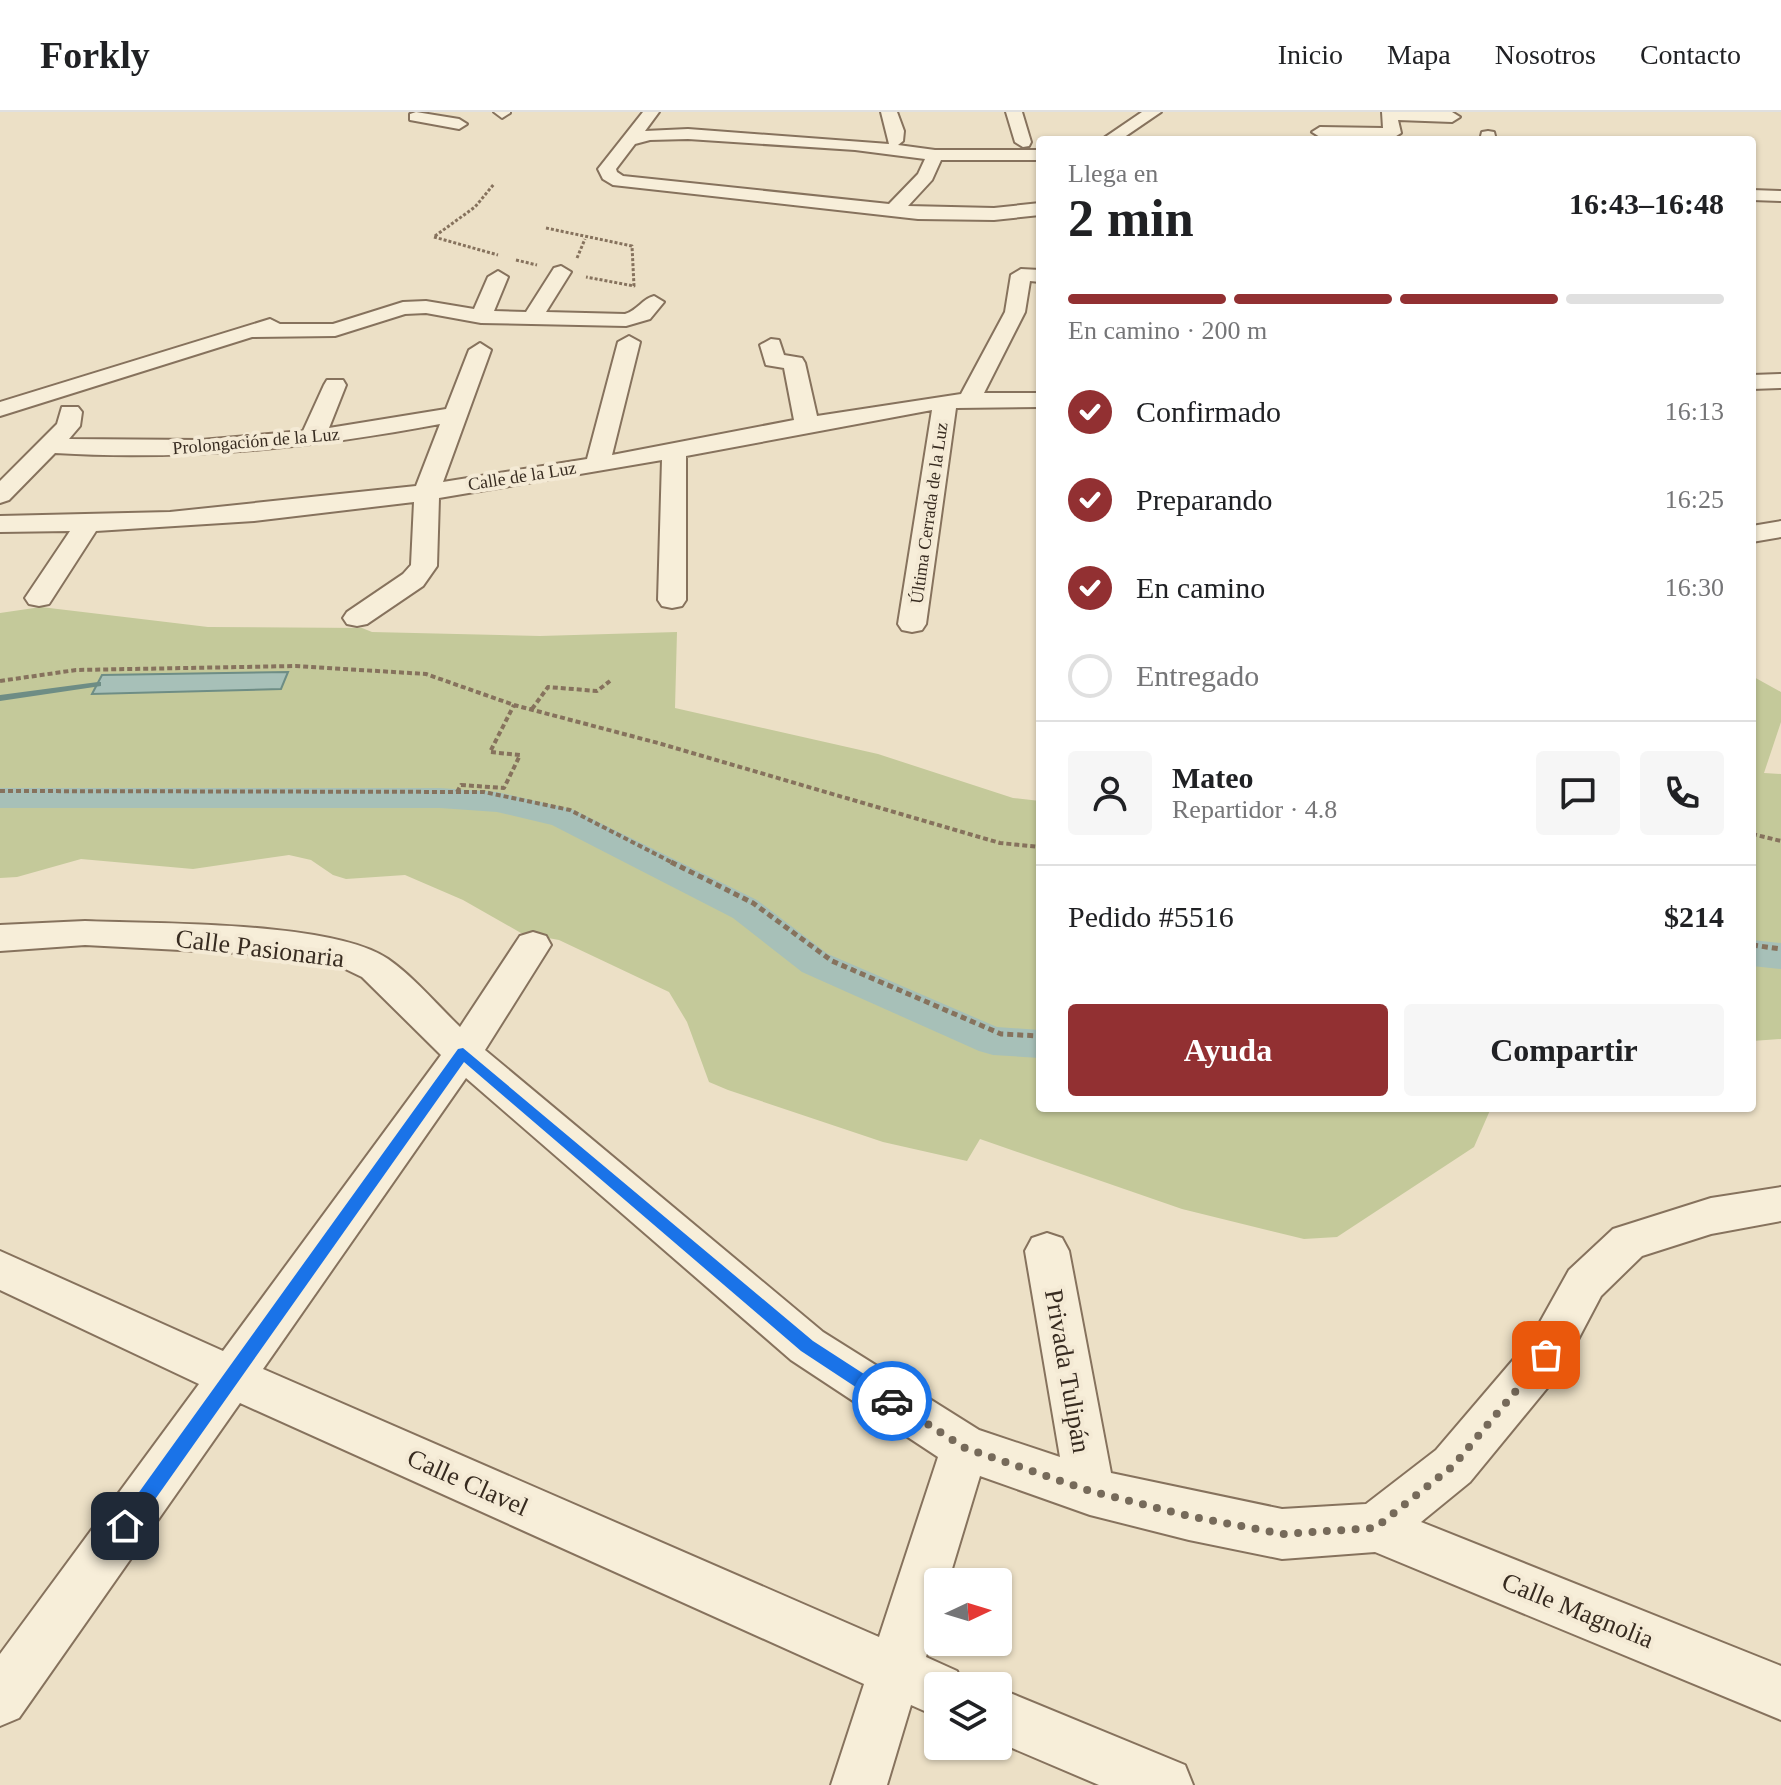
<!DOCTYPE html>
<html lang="es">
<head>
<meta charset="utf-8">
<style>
  :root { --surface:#fff; --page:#f6f6f6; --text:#202124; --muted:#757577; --line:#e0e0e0; --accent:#923032 }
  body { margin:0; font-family:Georgia,serif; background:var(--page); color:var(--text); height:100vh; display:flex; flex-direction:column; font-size:30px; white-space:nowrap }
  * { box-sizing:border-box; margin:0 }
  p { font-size:26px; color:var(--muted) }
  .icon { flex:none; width:44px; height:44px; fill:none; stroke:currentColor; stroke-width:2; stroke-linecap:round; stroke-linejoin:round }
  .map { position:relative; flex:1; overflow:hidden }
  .details { position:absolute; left:1036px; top:24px; width:720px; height:976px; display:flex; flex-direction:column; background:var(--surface); border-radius:8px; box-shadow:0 2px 6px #0004 }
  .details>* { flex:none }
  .needle { width:52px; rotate:86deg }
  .tools { position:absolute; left:924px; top:1456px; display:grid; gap:16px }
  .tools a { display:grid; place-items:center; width:88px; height:88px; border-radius:8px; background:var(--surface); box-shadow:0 2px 6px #0004; font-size:40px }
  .pin { position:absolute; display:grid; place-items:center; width:68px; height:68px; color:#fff; margin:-34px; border-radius:16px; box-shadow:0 4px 12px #0006 }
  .courier { position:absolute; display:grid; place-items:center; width:80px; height:80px; margin:-40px; border:6px solid #1a73e8; border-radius:50%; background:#fff; color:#222; box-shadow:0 2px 10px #0007 }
  .head em { font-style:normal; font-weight:700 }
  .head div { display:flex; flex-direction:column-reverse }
  .head { display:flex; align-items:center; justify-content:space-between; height:136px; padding:0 32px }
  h1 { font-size:52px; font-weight:700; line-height:60px }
  .bar { display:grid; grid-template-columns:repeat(4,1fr); gap:12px 8px; align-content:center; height:96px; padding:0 32px }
  .bar i { height:10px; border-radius:6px; background:var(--line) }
  .bar .selected { background:var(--accent) }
  .bar p { grid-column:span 4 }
  .line { display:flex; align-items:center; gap:20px; padding:0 32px; border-top:2px solid var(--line) }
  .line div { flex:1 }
  .round { display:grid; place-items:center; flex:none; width:84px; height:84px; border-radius:8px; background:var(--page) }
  ol { padding:0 32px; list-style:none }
  li { display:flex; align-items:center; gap:24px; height:88px }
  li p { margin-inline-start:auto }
  li .icon { padding:8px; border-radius:50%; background:var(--accent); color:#fff; stroke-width:4 }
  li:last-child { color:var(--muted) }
  li i { width:44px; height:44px; border:4px solid var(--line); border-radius:50% }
  .cta { display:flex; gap:16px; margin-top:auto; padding:16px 32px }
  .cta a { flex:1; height:92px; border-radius:8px; background:var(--accent); color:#fff; font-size:32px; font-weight:700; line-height:92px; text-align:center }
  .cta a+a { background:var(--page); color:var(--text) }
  header { display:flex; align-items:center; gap:48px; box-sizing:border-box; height:112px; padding:0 40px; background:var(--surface); border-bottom:2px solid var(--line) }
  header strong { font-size:38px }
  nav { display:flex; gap:44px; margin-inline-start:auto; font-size:28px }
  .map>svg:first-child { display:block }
</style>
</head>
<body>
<header>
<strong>Forkly</strong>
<nav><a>Inicio</a><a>Mapa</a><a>Nosotros</a><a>Contacto</a></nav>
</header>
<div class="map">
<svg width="1781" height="1673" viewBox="0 0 1781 1673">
  <rect width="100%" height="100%" fill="#ece0c6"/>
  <path fill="#c4c99a" d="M41,495L208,515L362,516L372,520L540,524L677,520L675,596L878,642L1013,686L1040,689V996H1491L1474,1035L1337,1125L1304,1127L1182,1097L980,1027L967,1049L883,1030L728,978L709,970L687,910L669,880L559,828L521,821L463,788L405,763L346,767L333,763L311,748L289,743L193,757L81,747L17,765L0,766V501Z
    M1752,564L1781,580V610L1764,661L1781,662V927L1752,929Z"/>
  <path fill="#a7c0b8" stroke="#6e8d85" stroke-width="2" d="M288,560L281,577L92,582L102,563Z"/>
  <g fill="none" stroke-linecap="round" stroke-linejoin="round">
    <path fill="#6e8d85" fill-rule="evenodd" d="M98,570H101V574L0,589V583Z"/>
    <path fill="#a7c0b8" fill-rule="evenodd" d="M0,676H440L497,680L574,698L757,788L828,842L997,915L1040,918V946L993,943L979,939L802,860L733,806L552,713L497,700L440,696H0Z
      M1752,828L1781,831V857L1752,854Z"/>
    <g stroke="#86725d" stroke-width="4">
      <path id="minor" d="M416,0L459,7L467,12L459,17L410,8V2Z
        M494,0H510V1L502,6Z
        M643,0H659L645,19L688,17L889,32L881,0H897L904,19L903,29L898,33L935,38H1040V48H941L932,68L908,94L994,96L1040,91V103L994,108L918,107L613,73L603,67L598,57ZM688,27L855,38L925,47L918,62L889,92L623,64L617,60L616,57L635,32L650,28Z
        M1006,0H1022L1031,30L1029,34L1023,35L1015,30Z
        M1142,0H1161L1120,28H1101Z
        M1382,0H1452L1460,5L1452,10L1398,8L1401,21L1393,26L1320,25L1312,20L1320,15L1383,16Z
        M1488,19L1494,20L1496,28H1480L1482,20Z
        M1752,78L1781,79V89L1752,88Z
        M561,154L571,160L546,200L625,202C638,198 642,187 654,184L664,190L650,207L626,214L481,211L426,201L405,202L335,224L252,225L0,304V290L270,207L280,212H333L403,190L426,189L474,197L488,165L498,159L508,165L494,199L526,200L554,156Z
        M1021,157L1040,158V170L1030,169L1025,200L984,281H1040V295L956,296L926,512L922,518L912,520L902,518L898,512L932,298L686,344V488L682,494L672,496L662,494L658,488L662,348L439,386L437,454L423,474L367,512L357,514L347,512L343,506L347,500L403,462L411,453L414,390L254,409L96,419L49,492L39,494L29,492L25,486L70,419L0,420V404L170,400L416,374L440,312C313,336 185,349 55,341L9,388L0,391V369L57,312L62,295H78L82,300L80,314L69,327L201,328L303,319L324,273L327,268H343L346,273L329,316L446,297L469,238L480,231L491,238L443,370L587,347L618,230L629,224L640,230L612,343L794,308L784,256L766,253L760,233L771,227L779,228L784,243L802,246L805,251L817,304L961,282L1005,200L1011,163Z
        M1781,262V276L1752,277V263Z
        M1781,409V425L1752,430V414Z
        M85,809C156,812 334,809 388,847C414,865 437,893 460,915L520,824L533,820L546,824L551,833L485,938L823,1220L979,1318L1060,1345L1025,1139L1032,1126L1047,1121L1062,1126L1069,1139L1111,1361L1282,1397L1366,1392L1436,1338L1530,1228L1569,1158L1613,1117L1711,1086L1781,1075V1109L1711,1122L1642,1144L1601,1184L1562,1258L1470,1370L1421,1410L1781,1554V1608L1375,1440L1282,1447L1189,1428L1090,1403L980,1364L948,1470H938V1504L926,1545L957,1559L963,1574H938V1605L911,1593L887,1673H831L864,1572L240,1291L19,1606L0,1614V1542L199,1272L0,1178V1139L223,1239L441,943L362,865L335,852L238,841L85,833L0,839V813ZM466,966L791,1248L938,1345L879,1525L263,1257Z
        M998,1576L1185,1653L1193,1673H1099L998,1630Z"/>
    </g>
    <path stroke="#86725d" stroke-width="3" stroke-dasharray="3 2" stroke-linecap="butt" d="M546,116L632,134L634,174L586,165
      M435,124L475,95L494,72
      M434,125L498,143
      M577,146L585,127
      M516,148L537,153"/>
    <path stroke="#86725d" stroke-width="4" stroke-dasharray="5 3" stroke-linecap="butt" d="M0,569L76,558L296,554L426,562L514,593L658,631L1000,731L1040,735
      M532,597L548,575L597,579L610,569
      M0,679L484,680L570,698L675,752
      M457,680L461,673L504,676L520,643L490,640L514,593
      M1752,722L1781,729"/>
    <path stroke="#86725d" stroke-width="5" stroke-dasharray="6 4" stroke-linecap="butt" d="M671,750L753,791L832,849L1001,922L1040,924
      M1752,833L1781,837"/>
    <use href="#minor" fill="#f7eed9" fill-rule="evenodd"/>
  </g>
  <path fill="#1a73e8" d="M463,936L813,1229L898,1284L901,1289L898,1295H886L801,1239L464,950L132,1420L125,1423L119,1420L116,1414L119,1408L458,937Z"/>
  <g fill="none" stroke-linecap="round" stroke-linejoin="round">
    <path stroke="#766a5a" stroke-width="8" stroke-dasharray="0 14.4" d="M892,1289L965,1336L1090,1379L1189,1404L1282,1422L1375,1416L1453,1354L1546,1243"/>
  </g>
  <g text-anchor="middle" stroke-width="8" stroke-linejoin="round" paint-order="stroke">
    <g font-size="18" fill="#372b20" stroke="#f4ead5">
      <text transform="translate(256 329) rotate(-5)" y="6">Prolongación de la Luz</text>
      <text transform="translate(522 364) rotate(-9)" y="6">Calle de la Luz</text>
      <text transform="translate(929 401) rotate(-82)" y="6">Última Cerrada de la Luz</text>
    </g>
    <g font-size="26" fill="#372b20" stroke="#f4ead5">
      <text transform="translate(260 836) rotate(7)" y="9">Calle Pasionaria</text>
      <text transform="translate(1068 1259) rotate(80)" y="9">Privada Tulipán</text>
      <text transform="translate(468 1370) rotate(24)" y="9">Calle Clavel</text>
      <text transform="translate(1578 1498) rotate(22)" y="9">Calle Magnolia</text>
    </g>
  </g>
</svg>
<div class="tools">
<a><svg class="needle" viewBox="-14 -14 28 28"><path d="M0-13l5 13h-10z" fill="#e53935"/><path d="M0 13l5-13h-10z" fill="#757577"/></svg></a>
<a><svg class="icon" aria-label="layers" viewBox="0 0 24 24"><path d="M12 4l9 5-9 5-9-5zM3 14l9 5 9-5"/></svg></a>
</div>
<div class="pin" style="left:1546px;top:1243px;background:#ea580c"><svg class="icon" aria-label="bag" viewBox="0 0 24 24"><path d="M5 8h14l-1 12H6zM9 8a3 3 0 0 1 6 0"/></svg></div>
<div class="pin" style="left:125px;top:1414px;background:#1f2937"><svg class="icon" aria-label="home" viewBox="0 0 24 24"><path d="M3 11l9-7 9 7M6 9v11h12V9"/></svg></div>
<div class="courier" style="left:892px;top:1289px"><svg class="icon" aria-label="car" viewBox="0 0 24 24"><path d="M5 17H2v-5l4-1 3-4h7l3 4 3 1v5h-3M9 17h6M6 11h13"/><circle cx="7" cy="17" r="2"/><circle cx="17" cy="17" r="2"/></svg></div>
<section class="details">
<div class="head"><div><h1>2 min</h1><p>Llega en</p></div><em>16:43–16:48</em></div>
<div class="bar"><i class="selected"></i><i class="selected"></i><i class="selected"></i><i></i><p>En camino · 200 m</p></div>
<ol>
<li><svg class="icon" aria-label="check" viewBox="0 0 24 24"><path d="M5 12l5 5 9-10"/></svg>Confirmado<p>16:13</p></li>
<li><svg class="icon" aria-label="check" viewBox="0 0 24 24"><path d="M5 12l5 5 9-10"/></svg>Preparando<p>16:25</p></li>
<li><svg class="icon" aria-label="check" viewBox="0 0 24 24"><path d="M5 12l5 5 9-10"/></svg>En camino<p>16:30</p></li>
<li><i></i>Entregado</li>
</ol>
<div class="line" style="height:144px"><a class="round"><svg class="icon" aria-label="person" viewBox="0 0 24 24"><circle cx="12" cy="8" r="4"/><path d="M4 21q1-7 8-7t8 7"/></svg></a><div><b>Mateo</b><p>Repartidor · 4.8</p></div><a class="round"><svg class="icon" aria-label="chat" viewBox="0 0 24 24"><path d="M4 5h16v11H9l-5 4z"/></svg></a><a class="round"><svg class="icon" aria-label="phone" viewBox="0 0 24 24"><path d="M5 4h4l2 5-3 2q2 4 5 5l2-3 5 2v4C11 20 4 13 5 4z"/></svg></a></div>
<div class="line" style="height:104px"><div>Pedido #5516</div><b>$214</b></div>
<div class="cta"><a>Ayuda</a><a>Compartir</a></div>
</section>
</div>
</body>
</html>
